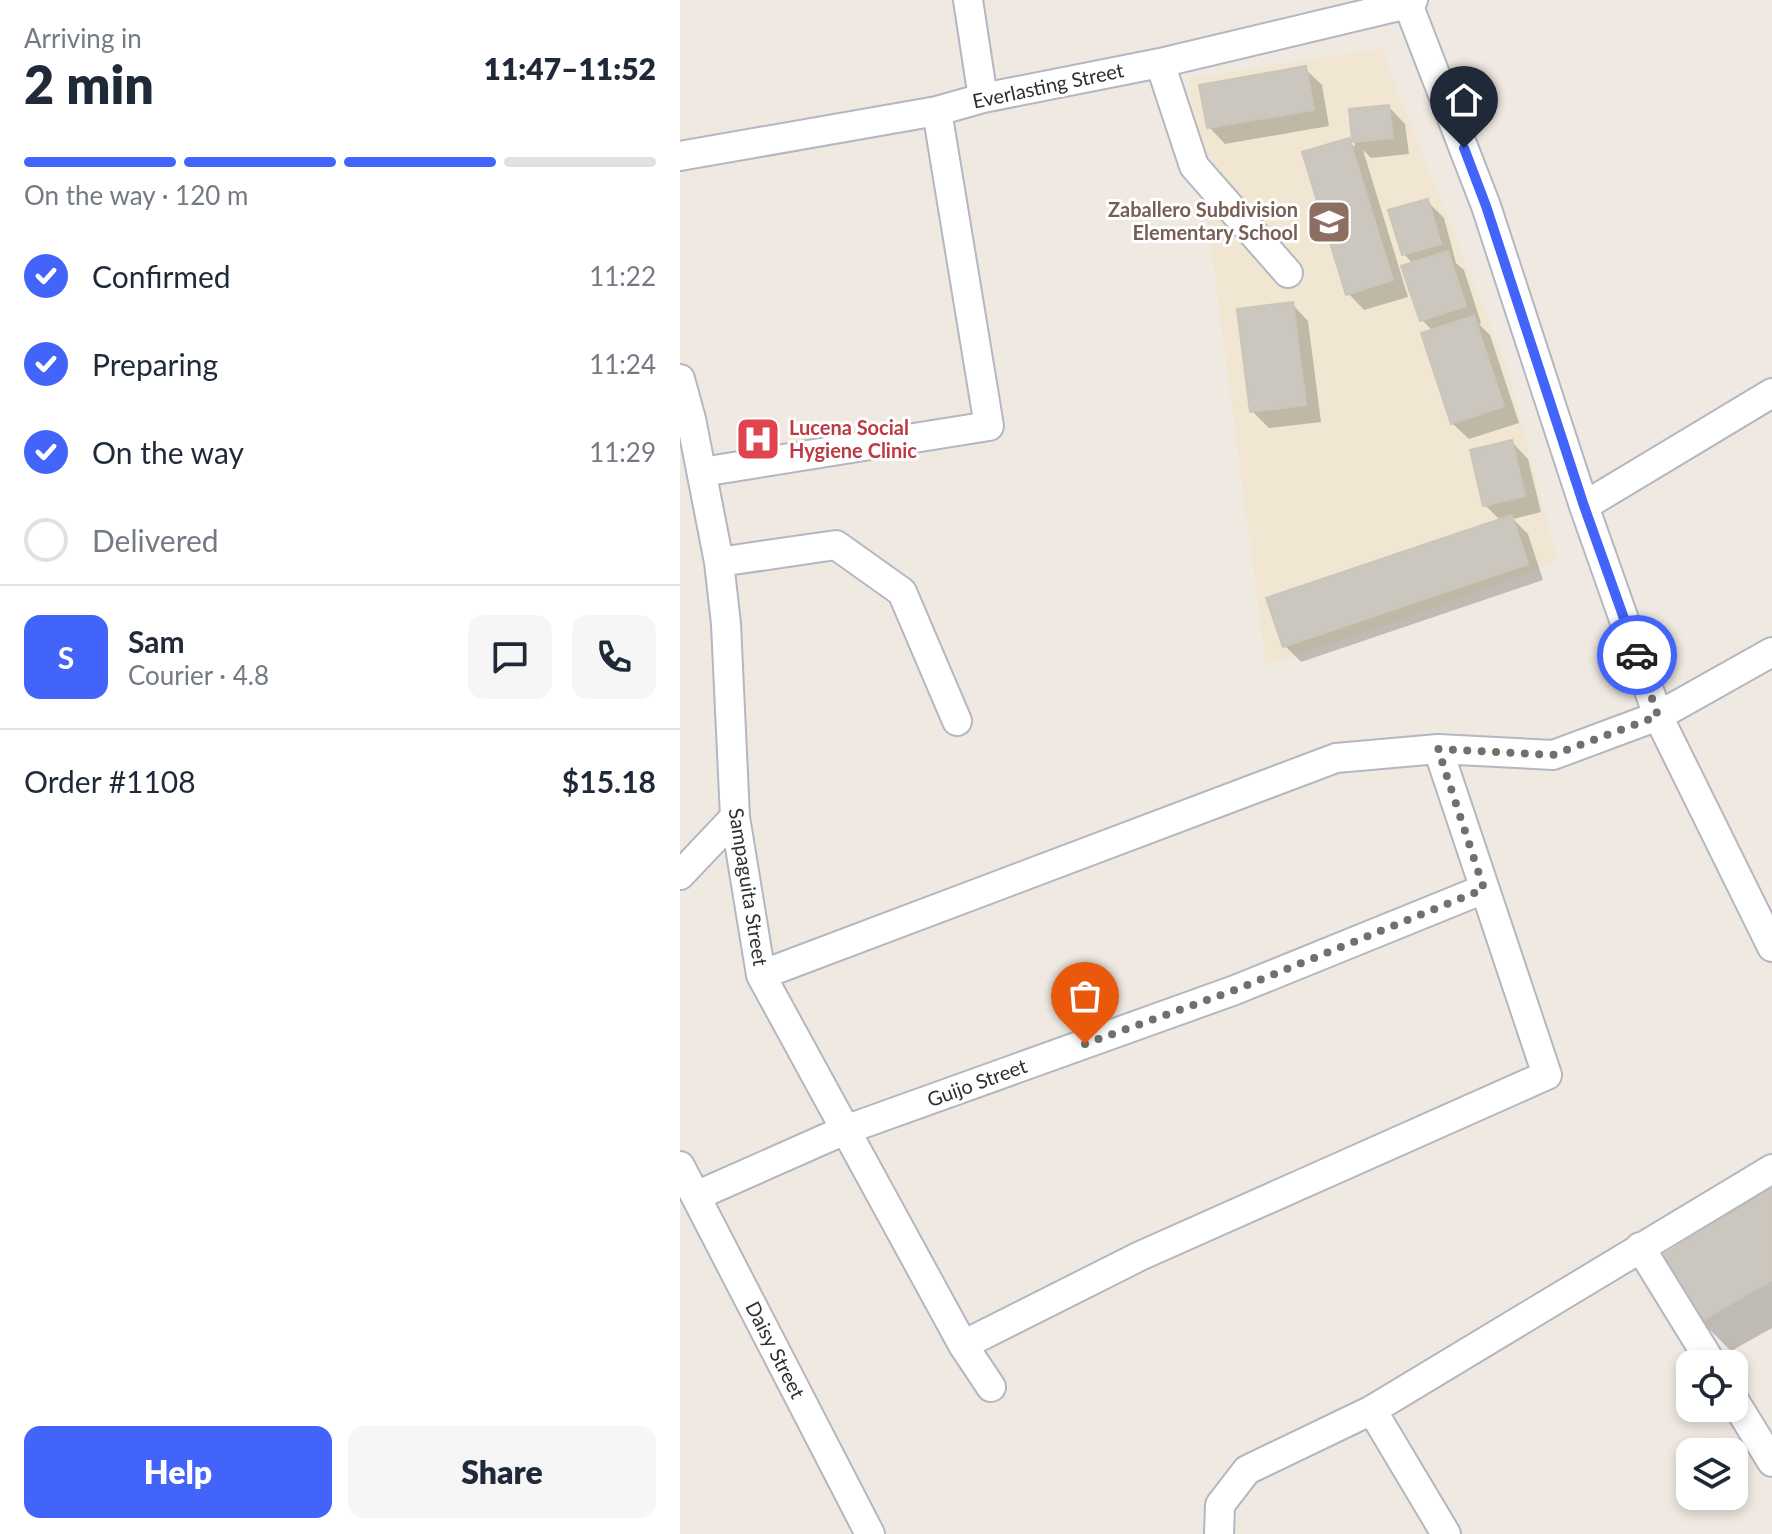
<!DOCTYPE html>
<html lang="en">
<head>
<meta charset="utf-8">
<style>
  :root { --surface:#fff; --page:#f6f6f7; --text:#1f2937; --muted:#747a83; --line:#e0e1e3; --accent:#4264fb }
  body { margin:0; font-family:Lato,sans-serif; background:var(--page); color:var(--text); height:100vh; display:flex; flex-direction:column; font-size:30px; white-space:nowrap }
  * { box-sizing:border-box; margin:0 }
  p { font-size:26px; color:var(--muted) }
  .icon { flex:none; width:44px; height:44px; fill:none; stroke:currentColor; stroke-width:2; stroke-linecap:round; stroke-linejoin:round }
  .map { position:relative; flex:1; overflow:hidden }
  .panel { display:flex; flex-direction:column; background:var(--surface); width:680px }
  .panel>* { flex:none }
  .tools { position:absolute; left:996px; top:1350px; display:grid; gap:16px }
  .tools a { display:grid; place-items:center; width:72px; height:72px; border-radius:16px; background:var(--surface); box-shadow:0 4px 12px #0003; font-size:40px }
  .pin { position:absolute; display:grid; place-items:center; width:68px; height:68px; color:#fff; margin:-82px -34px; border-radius:50% 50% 50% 0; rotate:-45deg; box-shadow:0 0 8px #0007 }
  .pin .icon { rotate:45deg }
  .courier { position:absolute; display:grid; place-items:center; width:80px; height:80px; margin:-40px; border:6px solid #4264fb; border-radius:50%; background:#fff; color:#222; box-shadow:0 2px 10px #0007 }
  .summary em { font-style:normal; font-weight:800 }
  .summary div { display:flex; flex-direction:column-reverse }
  .summary { display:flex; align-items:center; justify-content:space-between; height:136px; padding:0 24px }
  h1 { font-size:52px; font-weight:800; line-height:60px }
  .bar { display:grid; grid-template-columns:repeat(4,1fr); gap:12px 8px; align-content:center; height:96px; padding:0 24px }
  .bar i { height:10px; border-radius:6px; background:var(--line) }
  .bar .selected { background:var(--accent) }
  .bar p { grid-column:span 4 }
  .line { display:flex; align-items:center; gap:20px; padding:0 24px; border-top:2px solid var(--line) }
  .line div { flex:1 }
  .round { display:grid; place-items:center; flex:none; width:84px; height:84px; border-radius:16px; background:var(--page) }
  ol { padding:0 24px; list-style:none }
  li { display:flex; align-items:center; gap:24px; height:88px }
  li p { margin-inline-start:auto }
  li .icon { padding:8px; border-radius:50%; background:var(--accent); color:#fff; stroke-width:4 }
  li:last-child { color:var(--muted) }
  li i { width:44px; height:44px; border:4px solid var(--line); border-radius:50% }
  .cta { display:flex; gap:16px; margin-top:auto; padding:16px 24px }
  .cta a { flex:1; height:92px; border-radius:16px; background:var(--accent); color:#fff; font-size:32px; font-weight:800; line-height:92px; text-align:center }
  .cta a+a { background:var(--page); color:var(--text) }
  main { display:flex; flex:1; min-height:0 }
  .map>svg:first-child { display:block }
</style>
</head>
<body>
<main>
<section class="panel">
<div class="summary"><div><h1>2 min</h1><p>Arriving in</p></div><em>11:47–11:52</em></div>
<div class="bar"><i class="selected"></i><i class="selected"></i><i class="selected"></i><i></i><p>On the way · 120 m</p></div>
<ol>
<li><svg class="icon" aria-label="check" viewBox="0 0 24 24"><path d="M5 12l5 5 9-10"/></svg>Confirmed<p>11:22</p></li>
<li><svg class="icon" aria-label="check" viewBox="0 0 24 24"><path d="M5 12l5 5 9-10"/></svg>Preparing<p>11:24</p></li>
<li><svg class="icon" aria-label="check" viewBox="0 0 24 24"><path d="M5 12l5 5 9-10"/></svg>On the way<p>11:29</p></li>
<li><i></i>Delivered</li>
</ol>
<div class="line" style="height:144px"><b class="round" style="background:var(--accent);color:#fff">S</b><div><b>Sam</b><p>Courier · 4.8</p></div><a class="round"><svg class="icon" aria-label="chat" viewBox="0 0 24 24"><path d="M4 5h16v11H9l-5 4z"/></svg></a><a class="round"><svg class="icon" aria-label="phone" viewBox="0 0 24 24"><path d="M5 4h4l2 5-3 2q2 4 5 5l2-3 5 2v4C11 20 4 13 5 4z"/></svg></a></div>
<div class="line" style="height:104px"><div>Order #1108</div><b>$15.18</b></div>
<div class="cta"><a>Help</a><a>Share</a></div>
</section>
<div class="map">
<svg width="1092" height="1534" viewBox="0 0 1092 1534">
  <rect width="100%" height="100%" fill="#efe9e1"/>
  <path fill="#f0e6d1" d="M701,49L827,367L877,561L724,619L586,665L509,78Z"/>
  <path fill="#0003" d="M625,69L642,85L649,126L545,144L529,127Z
    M709,107L725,124L729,154L691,158L683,150L728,297L684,310L668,293V140L675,147L672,111Z
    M747,201L764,218L776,263L784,270L801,323L799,324L810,335L839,423L789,439L772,423L753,331L742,320L733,264L724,254Z
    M612,304L628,321L641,422L589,428L572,411Z
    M832,442L848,459L861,512L833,519L848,534L863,580L621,662L604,645L821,521L805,505Z
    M1092,1191V1328L1051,1351L1021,1321Z"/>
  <path fill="#cbc7bf" stroke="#cbc5ba" stroke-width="2" d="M626,66L634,110L527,128L519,85Z
    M709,105L713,138L672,142L669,109Z
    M669,138L713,280L666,295L622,152Z
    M748,199L761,244L722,255L708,210Z
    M768,251L786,306L740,321L721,266Z
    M613,302L626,405L570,412L557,309Z
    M794,316L824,406L771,424L741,333Z
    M832,440L845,496L803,506L790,450Z
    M832,515L848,564L603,647L586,598Z
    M1092,1188V1280L1019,1322L978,1258Z"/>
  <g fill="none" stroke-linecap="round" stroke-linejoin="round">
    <g stroke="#b4b7c1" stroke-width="32">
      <path id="minor" d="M288,0L303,98
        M728,4L806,206L904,506L978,716L1092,947
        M480,63L514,166L608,273
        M0,156L257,111L303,98L480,63L728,4L733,0
        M0,379L11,419L39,562L46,624L55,817L81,975L283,1345L311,1387
        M22,472L309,426L257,111
        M904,506L1092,393
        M39,562L156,545L222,592L277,721
        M0,875L55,817
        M81,975L656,758L758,749L873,755L978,716L1092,652
        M0,1166L190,1534
        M16,1196L165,1130L555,990L804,889
        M960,1247L1032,1364
        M283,1345L460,1256L867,1075L758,749
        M1054,1400L1092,1462
        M692,1410L766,1534
        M539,1534L540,1505L567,1470L692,1410L1092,1169"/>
    </g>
    <use href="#minor" stroke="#fff" stroke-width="28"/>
  </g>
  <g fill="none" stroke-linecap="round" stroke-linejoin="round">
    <path stroke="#726f6d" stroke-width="8" stroke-dasharray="0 14.4" d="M405,1044L555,990L804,889L758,749L873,755L978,716L957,655"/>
    <path stroke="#4264fb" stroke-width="10" d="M784,148L806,206L904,506L957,655"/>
  </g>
  <defs>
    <g id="school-square" transform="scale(2.3)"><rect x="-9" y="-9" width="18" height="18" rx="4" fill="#8d6e63" stroke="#fff"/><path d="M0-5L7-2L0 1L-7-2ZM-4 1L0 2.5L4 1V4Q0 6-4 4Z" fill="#fff"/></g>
    <g id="hospital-square" transform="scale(2.3)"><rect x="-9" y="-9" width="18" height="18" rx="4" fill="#e0444e" stroke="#fff"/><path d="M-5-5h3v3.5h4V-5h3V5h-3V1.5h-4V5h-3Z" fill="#fff"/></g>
  </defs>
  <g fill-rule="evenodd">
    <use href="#school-square" x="649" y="222"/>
    <use href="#hospital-square" x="78" y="439"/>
  </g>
  <g text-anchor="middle" stroke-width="6" stroke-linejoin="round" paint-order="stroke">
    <g font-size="20" fill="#2e2e2e" stroke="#fff">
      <text transform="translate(368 86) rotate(-12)" y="7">Everlasting Street</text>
      <text transform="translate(68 887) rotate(81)" y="7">Sampaguita Street</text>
      <text transform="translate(297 1083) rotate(-20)" y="7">Guijo Street</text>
      <text transform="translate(95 1350) rotate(63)" y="7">Daisy Street</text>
    </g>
    <g font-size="20" font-weight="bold" fill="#785e54" stroke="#fff" text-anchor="end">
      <text x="618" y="217">Zaballero Subdivision<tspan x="618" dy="23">Elementary School</tspan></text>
    </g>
    <g font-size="20" font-weight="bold" fill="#be3a42" stroke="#fff" text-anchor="start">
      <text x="109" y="435">Lucena Social<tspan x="109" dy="23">Hygiene Clinic</tspan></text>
    </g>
  </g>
</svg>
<div class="tools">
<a><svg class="icon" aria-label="locate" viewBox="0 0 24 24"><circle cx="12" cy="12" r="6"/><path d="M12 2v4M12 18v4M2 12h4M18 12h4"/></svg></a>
<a><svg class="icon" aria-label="layers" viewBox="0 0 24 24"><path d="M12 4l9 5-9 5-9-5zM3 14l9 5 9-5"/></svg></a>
</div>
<div class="pin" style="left:405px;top:1044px;background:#ea580c"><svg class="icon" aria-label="bag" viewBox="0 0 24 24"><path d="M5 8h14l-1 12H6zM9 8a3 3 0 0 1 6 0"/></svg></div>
<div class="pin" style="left:784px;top:148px;background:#1f2937"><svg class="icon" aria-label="home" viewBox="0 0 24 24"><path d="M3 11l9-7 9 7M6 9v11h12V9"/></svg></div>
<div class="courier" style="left:957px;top:655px"><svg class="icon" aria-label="car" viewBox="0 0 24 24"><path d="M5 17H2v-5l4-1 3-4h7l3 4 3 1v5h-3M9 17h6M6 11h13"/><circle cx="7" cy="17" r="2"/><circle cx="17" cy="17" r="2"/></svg></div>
</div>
</main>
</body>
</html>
